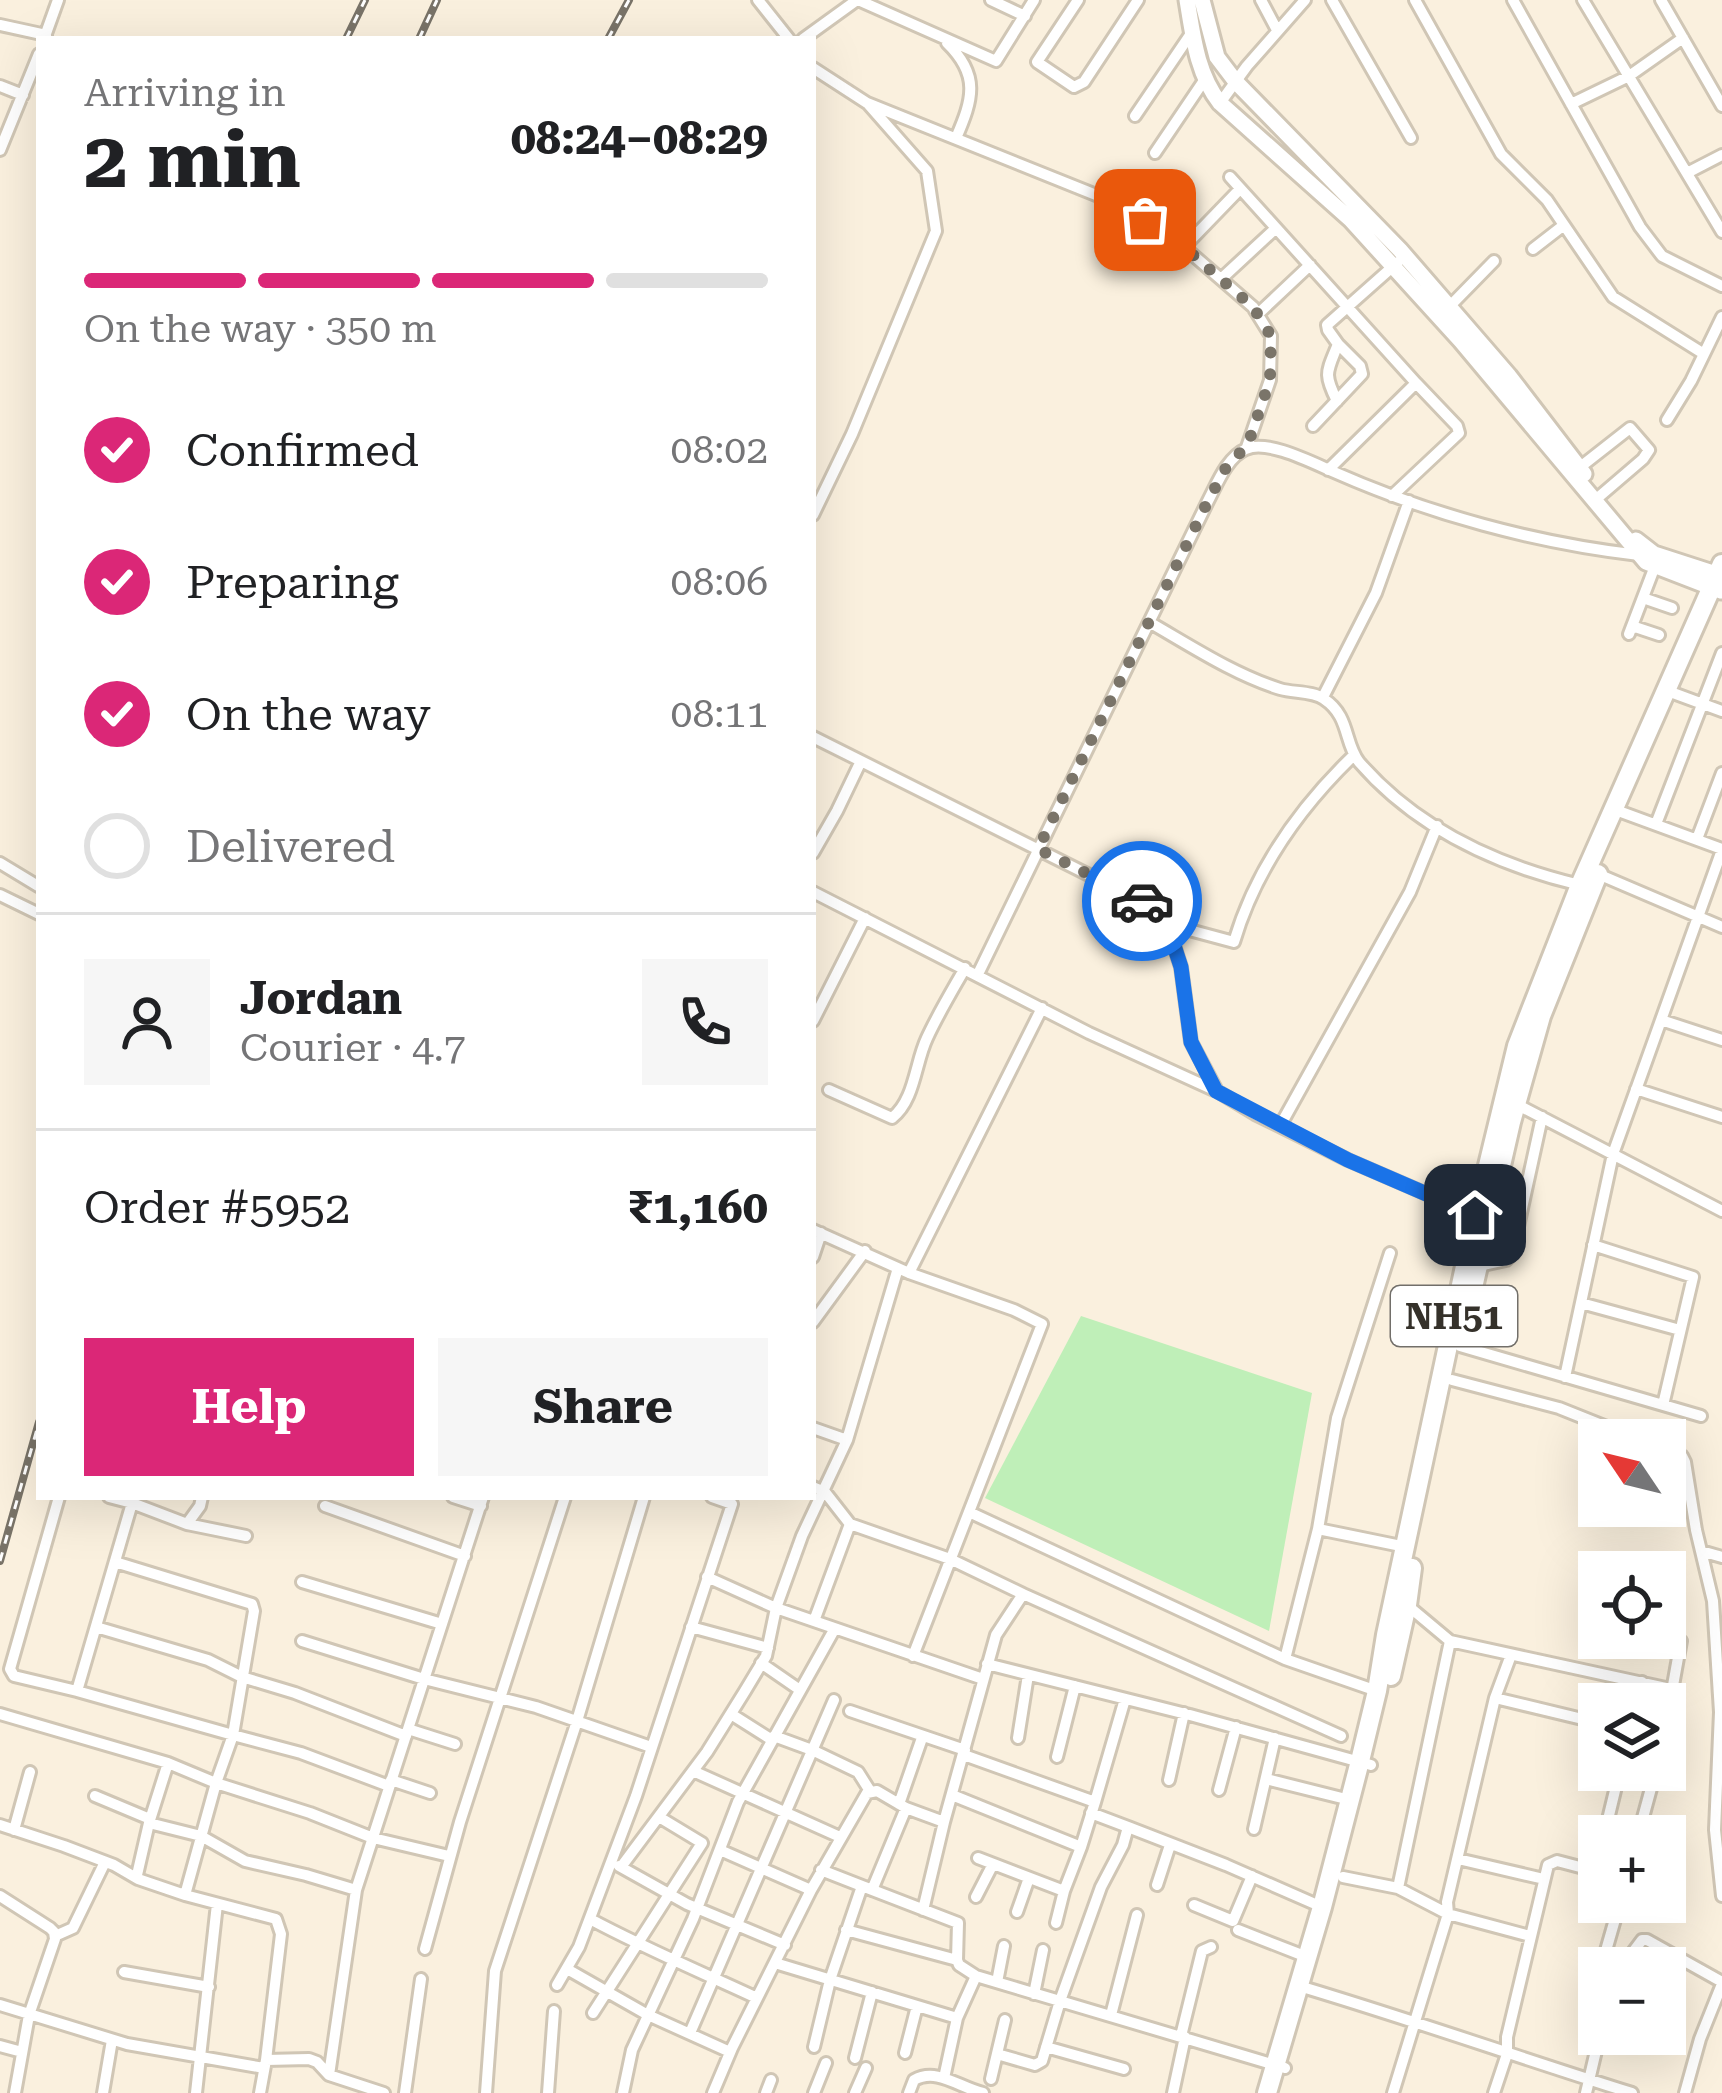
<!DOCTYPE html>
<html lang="en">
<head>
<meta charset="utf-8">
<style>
  :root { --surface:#fff; --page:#f6f6f6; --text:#202124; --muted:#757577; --line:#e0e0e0; --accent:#db2777 }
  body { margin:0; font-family:"Roboto Serif",serif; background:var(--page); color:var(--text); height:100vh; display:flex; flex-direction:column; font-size:45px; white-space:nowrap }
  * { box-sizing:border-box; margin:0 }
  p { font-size:39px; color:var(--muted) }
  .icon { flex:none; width:66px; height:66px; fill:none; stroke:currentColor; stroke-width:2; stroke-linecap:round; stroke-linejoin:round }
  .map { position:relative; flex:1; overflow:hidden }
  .details { position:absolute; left:36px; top:36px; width:780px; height:1464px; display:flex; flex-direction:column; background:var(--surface); border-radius:0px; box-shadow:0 12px 48px #0002 }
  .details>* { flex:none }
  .needle { width:78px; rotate:305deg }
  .fabs { position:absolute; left:1578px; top:1419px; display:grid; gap:24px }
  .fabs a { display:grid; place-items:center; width:108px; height:108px; border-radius:0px; background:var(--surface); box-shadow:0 12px 48px #0002; font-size:60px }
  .pin { position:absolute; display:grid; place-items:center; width:102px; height:102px; color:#fff; margin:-51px; border-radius:24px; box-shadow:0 6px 18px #0006 }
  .courier { position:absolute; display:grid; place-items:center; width:120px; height:120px; margin:-60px; border:9px solid #1a73e8; border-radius:50%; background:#fff; color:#222; box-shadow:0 3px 15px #0007 }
  .summary em { font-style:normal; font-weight:700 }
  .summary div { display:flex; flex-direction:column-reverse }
  .summary { display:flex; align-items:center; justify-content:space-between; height:204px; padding:0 48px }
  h1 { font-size:78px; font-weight:700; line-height:90px }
  .bar { display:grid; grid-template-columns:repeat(4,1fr); gap:18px 12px; align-content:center; height:144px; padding:0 48px }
  .bar i { height:15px; border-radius:9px; background:var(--line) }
  .bar .current { background:var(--accent) }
  .bar p { grid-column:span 4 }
  .line { display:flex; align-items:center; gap:30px; padding:0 48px; border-top:3px solid var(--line) }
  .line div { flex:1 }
  .round { display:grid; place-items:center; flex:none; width:126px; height:126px; border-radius:0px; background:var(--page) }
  ol { padding:0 48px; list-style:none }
  li { display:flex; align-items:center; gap:36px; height:132px }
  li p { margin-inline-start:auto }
  li .icon { padding:12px; border-radius:50%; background:var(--accent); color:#fff; stroke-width:4 }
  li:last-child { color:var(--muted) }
  li i { width:66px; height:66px; border:6px solid var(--line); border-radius:50% }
  .cta { display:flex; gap:24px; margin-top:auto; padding:24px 48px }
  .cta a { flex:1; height:138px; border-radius:0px; background:var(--accent); color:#fff; font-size:48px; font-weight:700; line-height:138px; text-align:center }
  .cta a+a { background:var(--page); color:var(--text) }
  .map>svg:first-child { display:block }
</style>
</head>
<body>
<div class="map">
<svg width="1722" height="2093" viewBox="0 0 1722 2093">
  <rect width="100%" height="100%" fill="#faf0de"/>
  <path fill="#bfefb8" d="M1081,1316L1312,1393L1269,1631L985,1498Z"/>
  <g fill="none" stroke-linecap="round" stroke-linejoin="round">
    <g stroke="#d0c6b5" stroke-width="16">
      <path id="street" d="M758,0L789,39
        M858,0L996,61L1034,0
        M991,0L1025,16
        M1078,0L1037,62L1074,87L1084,82L1138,0
        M1261,0L1277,30
        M1332,0L1411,138
        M1415,0L1501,154L1547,200L1613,297L1704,354
        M1513,0L1640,227L1662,256L1722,286
        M1583,0L1722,232
        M1661,0L1722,106
        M0,25L46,35
        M44,39L58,0
        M803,39L857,0
        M947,43C980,75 973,99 956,138
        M813,68L867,103L1121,205L1170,235L1253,307L1271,336L1270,380L1247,447
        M0,86L23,95
        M1220,103L1247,66L1305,0
        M1571,104L1629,76L1683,38
        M1135,116L1192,32
        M0,150L39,54
        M1155,153L1205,79
        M1687,173L1722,155
        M1230,177L1416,383
        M1184,247L1240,189
        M1533,249L1564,225
        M1221,279L1276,228
        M1449,307L1494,261
        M1258,314L1310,265
        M1337,401C1323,373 1327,372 1338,344L1328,330L1327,325L1398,262
        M1667,420L1691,381L1722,317
        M1313,426L1362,374L1360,366L1338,344
        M1579,468L1630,428L1649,450L1643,459L1594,501
        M1328,470L1416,383L1457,426L1459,433L1392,496
        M813,515L852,434L936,231L927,171L869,105
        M1643,598L1672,608
        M1149,622C1191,646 1233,674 1280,689C1293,693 1313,691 1324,699C1350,716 1344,743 1359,762C1417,829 1496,865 1580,885
        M1632,626L1659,635
        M1629,634L1655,566
        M1665,690L1722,711
        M1323,697L1376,593L1409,501
        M813,737L1141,901L1167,924L1181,967L1191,1042L1217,1091L1255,1114L1348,1160L1480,1217
        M1613,809L1722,849
        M1656,824L1722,653
        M1697,839L1722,773
        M813,853L837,811L861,761
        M0,863L38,886
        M1598,874L1722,927
        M813,892L1089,1033L1214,1090
        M0,895L39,914
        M1167,924L1234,942C1256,868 1299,808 1354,755
        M978,974L1208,501C1217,484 1227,457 1246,449C1267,439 1313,463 1334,472C1429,514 1535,543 1639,555
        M1661,1020L1722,1040
        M813,1021L865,918
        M1636,1089L1722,1117
        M829,1090L892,1118C915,1100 915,1063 927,1038C938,1014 952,991 965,968
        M1512,1102L1722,1211
        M1280,1126L1410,892L1437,826
        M813,1230L909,1273L1014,1310L1042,1324L913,1656
        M1593,1245L1693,1277L1663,1405
        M813,1257L821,1233
        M1478,1266L1506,1260L1512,1254L1542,1117
        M909,1273L1042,1008
        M1581,1303L1680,1330
        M813,1322L865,1251
        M1460,1346L1701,1416
        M1565,1377L1613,1154L1722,850
        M1452,1380L1559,1408L1639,1440
        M813,1428L847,1440
        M1665,1450L1682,1456L1685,1462L1696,1530L1713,1601L1720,1712L1715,1830L1722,1896
        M813,1487L825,1492L850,1524L814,1621
        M59,1497L10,1669L14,1676L77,1691L132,1503L187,1524L200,1506L202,1497
        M109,1497L132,1503
        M453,1497L481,1506
        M325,1506L465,1556
        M969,1512L1285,1659L1377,1691
        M187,1524L246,1536
        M850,1524L950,1559L1023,1594
        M1318,1529L1337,1418L1390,1253
        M1701,1551L1722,1557
        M707,1577L776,1608L802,1536L847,1440L898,1268
        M302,1582L442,1624
        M1407,1605L1450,1641L1675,1690
        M96,1627L208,1660L242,1677L295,1693L406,1736
        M691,1627L768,1648
        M302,1641L424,1679L536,1707L651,1747
        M1511,1655L1495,1698L1599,1723
        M1285,1659L1318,1529L1406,1547
        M761,1663L800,1690
        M987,1664L1190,1715L1371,1765
        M77,1691L233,1735L254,1611L252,1604L115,1562
        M1636,1704L1642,1682
        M850,1711L965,1750
        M0,1714L168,1763L216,1783L185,1895L276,1919L281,1934L266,2060L260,2093
        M731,1714L772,1740
        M408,1729L455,1744
        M1665,1730L1681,1641
        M774,1736L812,1750L858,1772L870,1791
        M1018,1738L1028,1675
        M964,1755L1095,1802L1125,1699
        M1057,1757L1075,1686
        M168,1763L149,1823L137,1875L138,1879L185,1895
        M693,1771L840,1837
        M1266,1779L1350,1800
        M391,1780L430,1793
        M1169,1780L1184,1713
        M389,1786L301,1753L233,1735L216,1783L310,1813L373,1838L449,1856
        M1219,1790L1236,1727
        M952,1795L1081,1847L1095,1802
        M95,1796L150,1819
        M899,1804L922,1738
        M1091,1813L1128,1827
        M149,1823L201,1836L245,1861L306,1875L356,1890
        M0,1825L64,1846L114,1865L138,1879
        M1254,1829L1275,1738
        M14,1830L30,1772
        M1604,1836L1620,1770
        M1638,1836L1656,1770
        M720,1850L811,1890
        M978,1858L1064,1891L1056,1923
        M1458,1859L1544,1879
        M619,1866L687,1904L785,1945
        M621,1867L707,1752L745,1691L766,1656L776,1608L983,1679
        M1343,1877L1398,1888L1448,1914L1447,1902L1495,1698
        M1157,1885L1170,1845
        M862,1886L958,1923L957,1960L959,1965L976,1976L957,2018
        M1398,1888L1450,1641
        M872,1890L906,1808
        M1064,1891L1081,1847
        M0,1896L50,1928L54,1932L55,1939L29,2015L15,2093
        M976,1897L993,1864
        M1194,1905L1233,1921L1252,1876
        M923,1910L944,1822
        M1017,1912L1029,1878
        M590,1919C644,1948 701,1972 757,1998
        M846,1930L957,1960
        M1238,1930L1307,1957
        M55,1936L73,1928L105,1862
        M425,1949L460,1822L565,1497
        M1605,1954L1620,1902
        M775,1963L957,2018L944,2078
        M1621,1968L1642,1940H1647L1722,1982
        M567,1969L648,2015L730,2052
        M124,1972L209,1987
        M976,1976L1285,2068
        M997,1982L1004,1946
        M557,1985L579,1947L636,1796L732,1504L712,1497
        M1299,1986C1410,2019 1520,2058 1632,2093
        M1034,1994L1043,1950
        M0,2005L127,2044L264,2068
        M593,2013L702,1843L659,1817
        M1111,2015L1137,1915
        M690,2033L834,1700
        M1181,2036L1202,1951L1211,1947
        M0,2046L22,2052
        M814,2047L830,1980L862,1886L821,1870
        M1046,2047L1124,2069
        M905,2053L917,2006
        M997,2054L1035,2065L1042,2061L1060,2001L1101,1887L1123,1845L1128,1827L1226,1865L1322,1907
        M855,2058L872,1992
        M266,2060L309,2059L317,2062L329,2075L384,2093
        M329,2075L356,1890L483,1497
        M991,2079L1005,2020
        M103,2093L112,2040
        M196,2093L217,1904
        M405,2093L421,1979
        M486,2093L495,1971L577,1721L644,1497
        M548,2093L554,2011
        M623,2093L632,2050L693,1919L738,1802L834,1630
        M713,2093L732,2048L811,1890L867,1793L877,1791L906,1808L944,1822L996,1635L1023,1594L1341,1736
        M766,2093L771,2080
        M814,2093L826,2063
        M855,2093L866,2068
        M909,2093L914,2080C937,2067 960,2088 983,2093
        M1173,2093L1185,2037
        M1393,2093L1448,1914L1530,1936
        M1494,2093L1507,2054V2037L1548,1865L1557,1861L1599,1872
        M1586,2093L1600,2034
        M1685,2093L1700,2039L1722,1984"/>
    </g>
    <g stroke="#d0c6b5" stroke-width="21">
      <path id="secondary" d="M1187,0C1193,36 1197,74 1220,103L1351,220L1461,341L1646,562L1721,591
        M1202,0L1217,57L1236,82L1400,250L1509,376L1584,474
        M1636,540L1654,554L1722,576"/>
    </g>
    <g stroke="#d0c6b5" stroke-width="24">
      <path id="highway" d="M1466,1318L1511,1122L1541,1016L1598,874
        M1391,1676L1407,1605L1412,1568
        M1267,2093L1322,1907L1360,1761L1377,1691L1386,1635L1476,1215L1517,1046L1580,885L1722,564"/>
    </g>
    <use href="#street" stroke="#fff" stroke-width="10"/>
    <use href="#secondary" stroke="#fff" stroke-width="15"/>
    <use href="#highway" stroke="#fff" stroke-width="18"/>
    <g stroke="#797368" stroke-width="8">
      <path id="rail" d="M346,39L365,0
        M419,39L437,0
        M608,39L629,0
        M0,1561L39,1422"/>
    </g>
    <use href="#rail" stroke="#fff" stroke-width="3" stroke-dasharray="9" stroke-linecap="butt"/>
  </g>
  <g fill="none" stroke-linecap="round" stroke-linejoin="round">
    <path stroke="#7a7469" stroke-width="12" stroke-dasharray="0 21.6" d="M1142,901L1038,849L1208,501L1229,462L1247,447L1270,380L1271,336L1253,307L1170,235L1145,220"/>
    <path stroke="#1a73e8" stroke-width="15" d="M1142,901L1167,924L1181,967L1191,1042L1216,1091L1348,1160L1475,1215"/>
  </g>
  <g text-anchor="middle" stroke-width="12" stroke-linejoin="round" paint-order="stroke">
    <rect fill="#fff" stroke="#726f6a" stroke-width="3" x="1391" y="1286" width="126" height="60" rx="9"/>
    <g font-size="36" font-weight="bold" fill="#35312a">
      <text x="1454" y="1329">NH51</text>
    </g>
  </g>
</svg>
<div class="fabs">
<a><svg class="needle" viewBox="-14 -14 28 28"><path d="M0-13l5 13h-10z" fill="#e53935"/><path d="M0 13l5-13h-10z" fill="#757577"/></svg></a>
<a><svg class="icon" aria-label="locate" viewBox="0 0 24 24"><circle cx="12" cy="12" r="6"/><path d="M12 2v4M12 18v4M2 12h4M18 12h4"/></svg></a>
<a><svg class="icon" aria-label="layers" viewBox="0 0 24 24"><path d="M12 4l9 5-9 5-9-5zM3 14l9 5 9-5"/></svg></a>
<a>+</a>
<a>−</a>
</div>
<div class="pin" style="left:1145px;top:220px;background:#ea580c"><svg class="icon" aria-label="bag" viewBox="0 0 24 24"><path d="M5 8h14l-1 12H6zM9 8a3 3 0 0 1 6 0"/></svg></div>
<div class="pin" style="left:1475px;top:1215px;background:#1f2937"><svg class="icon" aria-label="home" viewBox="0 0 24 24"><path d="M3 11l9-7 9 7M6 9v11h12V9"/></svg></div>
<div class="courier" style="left:1142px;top:901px"><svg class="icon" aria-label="car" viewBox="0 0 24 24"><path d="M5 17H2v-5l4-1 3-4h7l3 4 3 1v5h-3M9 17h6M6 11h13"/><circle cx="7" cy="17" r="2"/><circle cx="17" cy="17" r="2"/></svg></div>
<section class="details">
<div class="summary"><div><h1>2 min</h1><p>Arriving in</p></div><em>08:24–08:29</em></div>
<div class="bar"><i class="current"></i><i class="current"></i><i class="current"></i><i></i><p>On the way · 350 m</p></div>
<ol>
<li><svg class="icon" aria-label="check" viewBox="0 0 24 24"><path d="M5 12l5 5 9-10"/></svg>Confirmed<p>08:02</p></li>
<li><svg class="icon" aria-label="check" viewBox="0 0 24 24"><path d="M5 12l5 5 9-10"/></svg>Preparing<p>08:06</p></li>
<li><svg class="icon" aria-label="check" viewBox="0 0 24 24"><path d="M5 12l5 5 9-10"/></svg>On the way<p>08:11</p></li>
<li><i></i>Delivered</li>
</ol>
<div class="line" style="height:216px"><a class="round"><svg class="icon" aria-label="person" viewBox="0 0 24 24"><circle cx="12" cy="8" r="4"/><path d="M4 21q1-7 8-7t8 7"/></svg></a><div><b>Jordan</b><p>Courier · 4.7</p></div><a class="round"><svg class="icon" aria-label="phone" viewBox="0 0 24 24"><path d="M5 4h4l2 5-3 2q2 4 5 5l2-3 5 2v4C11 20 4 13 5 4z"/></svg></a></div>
<div class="line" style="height:156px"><div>Order #5952</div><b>₹1,160</b></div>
<div class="cta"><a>Help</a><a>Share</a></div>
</section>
</div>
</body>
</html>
